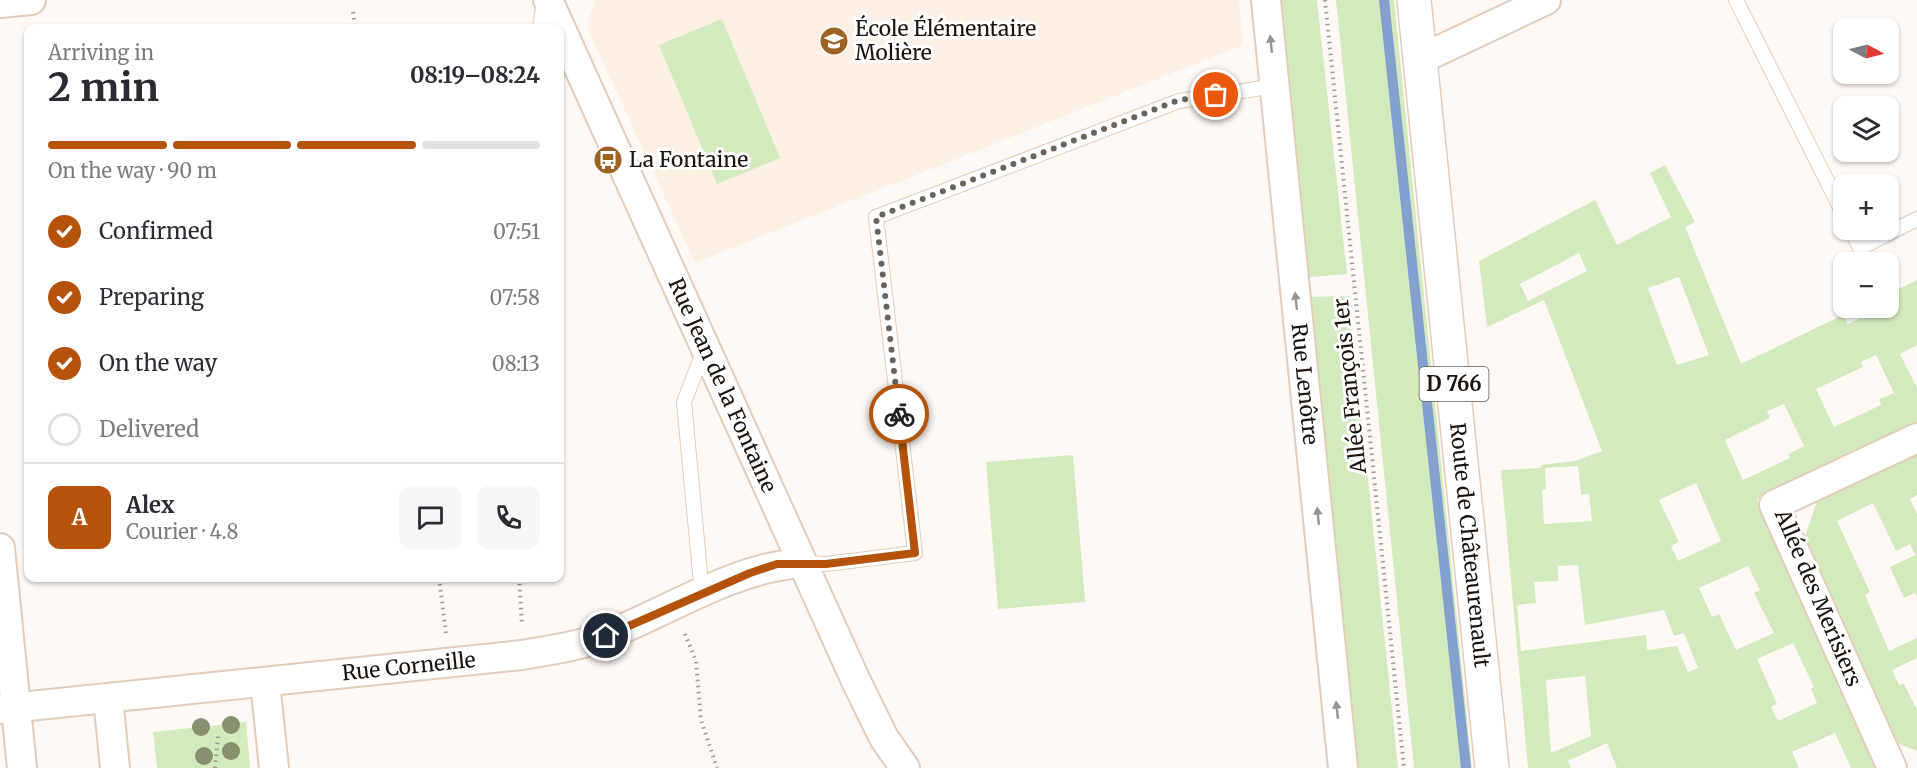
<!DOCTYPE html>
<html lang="en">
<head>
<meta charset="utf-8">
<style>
  :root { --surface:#fff; --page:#f7f7f7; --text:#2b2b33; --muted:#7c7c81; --line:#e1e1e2; --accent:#b45309 }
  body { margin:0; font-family:Merriweather,serif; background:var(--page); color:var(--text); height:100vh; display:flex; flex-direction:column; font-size:22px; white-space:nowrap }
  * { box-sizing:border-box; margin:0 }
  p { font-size:20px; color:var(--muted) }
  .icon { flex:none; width:33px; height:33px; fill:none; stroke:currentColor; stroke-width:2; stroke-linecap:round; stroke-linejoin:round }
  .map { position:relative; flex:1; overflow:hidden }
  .panel { position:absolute; left:24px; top:24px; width:540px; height:558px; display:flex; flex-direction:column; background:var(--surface); border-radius:12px; box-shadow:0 2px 4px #0004 }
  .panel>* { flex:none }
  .needle { width:39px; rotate:97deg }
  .fabs { position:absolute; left:1833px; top:18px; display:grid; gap:12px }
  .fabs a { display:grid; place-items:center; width:66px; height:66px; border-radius:12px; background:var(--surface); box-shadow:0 2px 4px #0004; font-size:30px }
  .pin { position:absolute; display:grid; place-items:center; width:51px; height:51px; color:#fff; margin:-26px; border:3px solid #fff; border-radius:50%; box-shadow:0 2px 6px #0007 }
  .courier { position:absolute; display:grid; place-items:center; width:60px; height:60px; margin:-30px; border:4px solid #b45309; border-radius:50%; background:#fff; color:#222; box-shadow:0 2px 8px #0007 }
  .summary em { font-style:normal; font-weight:700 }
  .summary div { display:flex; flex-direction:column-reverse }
  .summary { display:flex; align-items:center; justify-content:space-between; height:102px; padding:0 24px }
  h1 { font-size:39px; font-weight:700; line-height:45px }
  .bar { display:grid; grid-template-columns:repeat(4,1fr); gap:9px 6px; align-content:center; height:72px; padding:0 24px }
  .bar i { height:8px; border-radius:4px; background:var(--line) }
  .bar .active { background:var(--accent) }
  .bar p { grid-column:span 4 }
  .line { display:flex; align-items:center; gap:15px; padding:0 24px; border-top:2px solid var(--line) }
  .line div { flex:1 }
  .round { display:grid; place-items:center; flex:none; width:63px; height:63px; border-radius:12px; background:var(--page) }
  ol { padding:0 24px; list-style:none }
  li { display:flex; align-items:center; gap:18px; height:66px }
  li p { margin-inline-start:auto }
  li .icon { padding:6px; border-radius:50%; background:var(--accent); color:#fff; stroke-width:4 }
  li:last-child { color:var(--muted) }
  li i { width:33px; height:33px; border:3px solid var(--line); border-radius:50% }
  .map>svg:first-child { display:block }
</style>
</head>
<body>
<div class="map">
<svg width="1917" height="768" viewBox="0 0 1917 768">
  <rect width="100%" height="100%" fill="#fef9f5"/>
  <path fill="#fdf1e6" d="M596,0H1239L1243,45L695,263L586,25Z"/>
  <path fill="#d2eabd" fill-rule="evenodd" d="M1275,0H1317L1347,274L1300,278Z
    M1336,0H1394L1472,768H1414Z
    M722,19L780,158L717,184L659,45Z
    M1665,165L1695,222L1685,227L1741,364L1843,315L1848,324L1859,319L1855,310L1860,308H1888L1889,294L1917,280V345L1900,354L1917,388V423L1757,500L1879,768H1851L1835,733L1792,752L1799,768H1617L1607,743L1568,761L1571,768H1528L1501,470L1540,468L1541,465L1575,461L1602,451L1544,300L1487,327L1479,261L1595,200L1617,245L1671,217L1650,173ZM1579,253L1587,271L1528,301L1520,284ZM1679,277L1709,355L1677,365L1648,288ZM1876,355L1894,393L1879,399L1881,405L1834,427L1816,389L1863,367L1861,362ZM1784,404L1804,446L1788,454L1790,458L1743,480L1725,440L1770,418L1767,411ZM1578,466L1581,494H1589L1592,521L1544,524L1542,490L1546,489L1545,468ZM1696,483L1721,541L1678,561L1671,546L1679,542L1659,500ZM1578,565L1585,625L1664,610L1674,636L1684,633L1698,668L1688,672L1677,646L1647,650L1646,635L1521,651L1517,605L1536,603L1534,582L1558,581V566ZM1748,566L1760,590L1754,593L1774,633L1736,650L1719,614L1712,617L1699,588ZM1793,643L1814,687L1811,689L1817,703L1778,721L1771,707L1777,704L1757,659ZM1585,676L1591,736L1551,753L1546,680Z
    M1349,296L1398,768H1350L1304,297Z
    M1917,452V495L1910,499L1917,514V597L1915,593L1904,598L1890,567L1915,555L1910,544L1896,551L1873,503L1837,521L1870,592L1865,595L1889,651L1917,638V658L1892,670L1899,685L1904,684L1917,710V751L1899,744L1804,540L1817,501Z
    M1073,455L1085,602L998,609L986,462Z
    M246,722L250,768H157L153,732Z"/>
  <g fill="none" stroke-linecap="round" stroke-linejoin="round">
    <path stroke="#83a0cf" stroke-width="10" d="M1384,0L1466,768"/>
    <g stroke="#e4cdb8" stroke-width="16">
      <path id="service" d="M1736,0L1844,215
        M540,28L544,2
        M1851,230L1860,248L1917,219
        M802,563L826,564L915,553L876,217L1179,101L1275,86
        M702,594L684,402L704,350"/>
    </g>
    <g stroke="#e4cdb8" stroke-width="32">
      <g id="minor">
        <path id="s1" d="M548,0L856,681L884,738L905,768"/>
        <path id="s2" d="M1266,0L1343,768"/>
        <path d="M0,3L31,0"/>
        <path d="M1421,59L1546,0"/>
        <path d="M0,548L22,768"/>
        <path d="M265,682L274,768"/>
        <path d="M108,698L115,768"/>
        <path id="s3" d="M0,709L522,655C551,650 581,646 608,635C670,610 736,567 802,563"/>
        <path d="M1892,768L1774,505L1917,438"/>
      </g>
    </g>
    <g stroke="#e4cdb8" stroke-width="36">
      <g id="primary">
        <path id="s4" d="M1414,0L1492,768"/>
      </g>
    </g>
    <path stroke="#a09994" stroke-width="4" stroke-dasharray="1.5 4.5" stroke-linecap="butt" d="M1325,0L1404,768
      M353,12L355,28
      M439,578L446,633
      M519,578L522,625
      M685,634L696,661L701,720L717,768
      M215,768L218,736"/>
    <use href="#service" stroke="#fff" stroke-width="14"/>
    <use href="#minor" stroke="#fff" stroke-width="28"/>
    <use href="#primary" stroke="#fff" stroke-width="33"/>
  </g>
  <g fill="#87916f">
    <circle cx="231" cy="725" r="9"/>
    <circle cx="201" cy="727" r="9"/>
    <circle cx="231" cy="751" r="9"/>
    <circle cx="204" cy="756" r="9"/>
  </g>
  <defs><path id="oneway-solid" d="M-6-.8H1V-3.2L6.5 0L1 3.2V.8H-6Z" transform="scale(1.5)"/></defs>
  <g fill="#989592">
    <use href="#oneway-solid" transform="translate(1271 44) rotate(-96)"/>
    <use href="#oneway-solid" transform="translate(1296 301) rotate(-96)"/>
    <use href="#oneway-solid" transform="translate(1318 516) rotate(-96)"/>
    <use href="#oneway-solid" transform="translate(1337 710) rotate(-96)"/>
  </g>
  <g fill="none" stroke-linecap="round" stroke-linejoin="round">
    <path stroke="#6a645e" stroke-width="6" stroke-dasharray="0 10.8" d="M899,414L876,217L1179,100L1216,95"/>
    <path stroke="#b45309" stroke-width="8" d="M606,636L750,573L777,564H826L915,553L899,414"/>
  </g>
  <defs>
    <g id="school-disc" transform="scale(1.5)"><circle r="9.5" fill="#9e6323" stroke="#fff"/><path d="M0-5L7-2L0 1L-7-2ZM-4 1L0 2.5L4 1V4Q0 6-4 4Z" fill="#fff"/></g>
    <g id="bus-disc" transform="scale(1.5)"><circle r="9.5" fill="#9e6323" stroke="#fff"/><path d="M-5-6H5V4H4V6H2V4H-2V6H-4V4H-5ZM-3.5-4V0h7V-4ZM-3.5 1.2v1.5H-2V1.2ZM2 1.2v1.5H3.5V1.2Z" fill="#fff"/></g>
  </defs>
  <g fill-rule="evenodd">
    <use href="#school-disc" x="834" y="41"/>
    <use href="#bus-disc" x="608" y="160"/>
  </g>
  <g text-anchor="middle" stroke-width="6" stroke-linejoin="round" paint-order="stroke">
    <rect fill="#fff" stroke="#5f5a55" stroke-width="1.5" x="1419.5" y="367" width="69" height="34" rx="4.5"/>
    <g font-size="20" font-weight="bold" fill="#1b130c">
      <text x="1454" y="391">D 766</text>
    </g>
    <g font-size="21" fill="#1b130c" stroke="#fff" text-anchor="start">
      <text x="855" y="36">École Élémentaire<tspan x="855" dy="24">Molière</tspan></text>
      <text x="629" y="167">La Fontaine</text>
    </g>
    <g font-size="21" fill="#1b130c" stroke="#fff">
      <text dy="7" stroke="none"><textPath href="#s2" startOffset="386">Rue Lenôtre</textPath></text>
      <text dy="7" stroke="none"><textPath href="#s1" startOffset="423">Rue Jean de la Fontaine</textPath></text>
      <text transform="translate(1350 386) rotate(-96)" y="7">Allée François 1er</text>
      <text dy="7" stroke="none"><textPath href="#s4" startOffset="548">Route de Châteaurenault</textPath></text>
      <text transform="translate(1818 598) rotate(67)" y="7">Allée des Merisiers</text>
      <text dy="7" stroke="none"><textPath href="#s3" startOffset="411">Rue Corneille</textPath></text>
    </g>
  </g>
</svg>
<div class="fabs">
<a><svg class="needle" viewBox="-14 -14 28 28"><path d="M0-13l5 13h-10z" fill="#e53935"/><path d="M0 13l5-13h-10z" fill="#7c7c81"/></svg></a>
<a><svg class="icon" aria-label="layers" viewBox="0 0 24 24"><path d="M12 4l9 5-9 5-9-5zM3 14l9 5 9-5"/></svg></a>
<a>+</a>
<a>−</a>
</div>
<div class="pin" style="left:1216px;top:95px;background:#ea580c"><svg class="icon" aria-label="bag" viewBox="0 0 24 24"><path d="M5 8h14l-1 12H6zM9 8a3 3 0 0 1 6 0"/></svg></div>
<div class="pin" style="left:606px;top:636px;background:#1f2937"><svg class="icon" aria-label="home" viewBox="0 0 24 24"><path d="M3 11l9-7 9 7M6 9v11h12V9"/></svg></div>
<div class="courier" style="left:899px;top:414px"><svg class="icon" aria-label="bike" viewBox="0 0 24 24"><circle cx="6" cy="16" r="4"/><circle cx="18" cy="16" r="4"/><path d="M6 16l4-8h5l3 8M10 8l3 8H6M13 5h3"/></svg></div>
<section class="panel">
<div class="summary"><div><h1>2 min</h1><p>Arriving in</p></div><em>08:19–08:24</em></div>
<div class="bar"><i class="active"></i><i class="active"></i><i class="active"></i><i></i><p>On the way · 90 m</p></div>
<ol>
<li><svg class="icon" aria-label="check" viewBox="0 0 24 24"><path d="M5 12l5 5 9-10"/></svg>Confirmed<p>07:51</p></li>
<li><svg class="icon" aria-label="check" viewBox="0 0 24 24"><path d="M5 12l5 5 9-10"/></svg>Preparing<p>07:58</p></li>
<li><svg class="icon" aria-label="check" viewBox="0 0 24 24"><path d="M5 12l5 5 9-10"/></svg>On the way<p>08:13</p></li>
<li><i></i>Delivered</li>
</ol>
<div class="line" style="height:108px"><b class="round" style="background:var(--accent);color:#fff">A</b><div><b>Alex</b><p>Courier · 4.8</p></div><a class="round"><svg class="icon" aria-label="chat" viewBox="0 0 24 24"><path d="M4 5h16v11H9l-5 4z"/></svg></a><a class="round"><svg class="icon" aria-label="phone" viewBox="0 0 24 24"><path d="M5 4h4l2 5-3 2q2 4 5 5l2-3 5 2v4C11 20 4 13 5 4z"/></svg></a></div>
</section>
</div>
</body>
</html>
